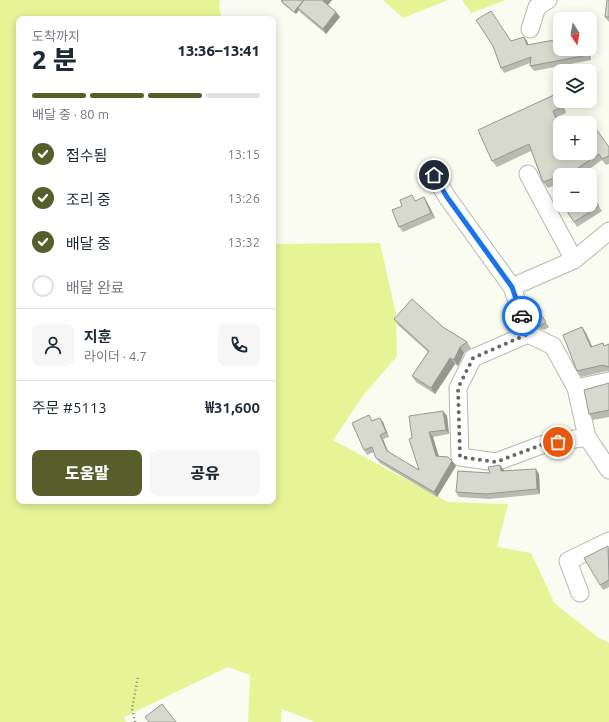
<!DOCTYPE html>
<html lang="ko">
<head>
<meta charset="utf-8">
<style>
  :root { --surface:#fff; --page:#f6f6f7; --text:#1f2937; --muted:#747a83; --line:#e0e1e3; --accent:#575d2b }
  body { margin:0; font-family:Ubuntu,"Noto Sans KR",sans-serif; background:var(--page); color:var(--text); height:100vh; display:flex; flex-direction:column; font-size:15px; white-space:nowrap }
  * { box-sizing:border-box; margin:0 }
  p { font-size:13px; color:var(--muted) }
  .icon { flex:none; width:22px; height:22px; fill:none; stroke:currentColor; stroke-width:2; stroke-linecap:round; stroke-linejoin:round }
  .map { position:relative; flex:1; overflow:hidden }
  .details { position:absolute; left:16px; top:16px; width:260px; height:488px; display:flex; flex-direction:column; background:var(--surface); border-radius:8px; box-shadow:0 2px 10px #0003 }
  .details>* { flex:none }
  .needle { width:26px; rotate:169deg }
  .buttons { position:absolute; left:553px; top:12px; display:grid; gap:8px }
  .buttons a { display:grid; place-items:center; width:44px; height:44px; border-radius:8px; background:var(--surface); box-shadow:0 2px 10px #0003; font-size:20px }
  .pin { position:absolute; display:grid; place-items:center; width:34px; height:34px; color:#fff; margin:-17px; border:2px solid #fff; border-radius:50%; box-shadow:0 1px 4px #0007 }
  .courier { position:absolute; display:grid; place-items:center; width:40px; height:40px; margin:-20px; border:3px solid #1a73e8; border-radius:50%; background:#fff; color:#222; box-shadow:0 1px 5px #0007 }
  .headline em { font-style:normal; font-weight:800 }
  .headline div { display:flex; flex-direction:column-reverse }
  .headline { display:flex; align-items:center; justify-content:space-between; height:68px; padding:0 16px }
  h1 { font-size:26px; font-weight:800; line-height:30px }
  .bar { display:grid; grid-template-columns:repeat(4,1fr); gap:6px 4px; align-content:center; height:48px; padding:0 16px }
  .bar i { height:5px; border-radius:3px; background:var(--line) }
  .bar .current { background:var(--accent) }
  .bar p { grid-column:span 4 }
  .line { display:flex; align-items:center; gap:10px; padding:0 16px; border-top:1px solid var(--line) }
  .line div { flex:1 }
  .round { display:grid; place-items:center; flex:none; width:42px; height:42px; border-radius:8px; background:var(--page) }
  ol { padding:0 16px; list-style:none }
  li { display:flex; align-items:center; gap:12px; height:44px }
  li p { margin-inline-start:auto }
  li .icon { padding:4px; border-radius:50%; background:var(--accent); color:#fff; stroke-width:4 }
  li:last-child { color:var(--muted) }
  li i { width:22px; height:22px; border:2px solid var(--line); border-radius:50% }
  .button { display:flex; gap:8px; margin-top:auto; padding:8px 16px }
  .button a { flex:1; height:46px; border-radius:8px; background:var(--accent); color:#fff; font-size:16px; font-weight:800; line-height:46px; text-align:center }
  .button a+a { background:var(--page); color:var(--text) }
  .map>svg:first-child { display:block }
</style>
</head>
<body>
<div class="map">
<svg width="609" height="722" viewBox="0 0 609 722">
  <rect width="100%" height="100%" fill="#fafcf1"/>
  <path fill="#e7f496" d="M0,0H220L219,6L222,19H19V501H273V244L380,243L396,314L397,356L363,396L333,440L448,502L508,504L497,547L531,553L555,604L599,638L609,643V722H315L282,709L281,722H248L250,675L228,667L124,717L126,722H0Z
    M383,0H448L403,18Z
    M462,0H506L471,13Z"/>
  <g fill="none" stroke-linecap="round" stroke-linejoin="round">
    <g stroke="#b7b8ae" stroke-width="19">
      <path id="street" d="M530,29L537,7L548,0
        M528,174L574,260
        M434,175L447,197L512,287L528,334
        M512,287L574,260L609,231
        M609,381L576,388L587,437L609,470
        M576,388L553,346L528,334L473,358L458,388L460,457L496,462L544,444L587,437
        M580,593L568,561L609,541"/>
    </g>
    <path stroke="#80817a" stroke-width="2.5" stroke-dasharray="1 3" stroke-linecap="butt" d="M135,722L132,709L138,676"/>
    <use href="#street" stroke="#fff" stroke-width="17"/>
  </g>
  <path fill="#b9bbb1" d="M304,0H332L328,5L336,12L340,17L326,34L301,13L299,10L296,14L283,4L281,1L303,2Z
    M609,0V22L608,21L605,17Z
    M524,37L527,41L528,45L560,49H589L591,60L534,71L530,66V63L504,73L501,68L511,41Z
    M556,94L560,99V101L566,113L557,117L560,124V153L609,147V164L606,165L602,160L581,175H560V183L548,188L543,182L531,151L497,167L492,161Z
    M590,193L602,211L577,227L574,222Z
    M424,197L427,202L435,218L403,232L399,227L416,201Z
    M532,302L549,327L544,330L536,327L533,322Z
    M394,319L443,327L467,342L471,348L464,353L458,366L455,364L435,394L416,382L412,376L428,352L398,325Z
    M582,327L586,333L592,347L603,343L604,346L609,344V372L607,371L581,377L577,371Z
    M609,383V417L593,420L589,414Z
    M443,411L447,416L449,434L433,437L438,456L452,461L456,466L437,497L380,463L376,458L374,452L367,455L364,450L373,420L380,418L383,422L389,437L383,439L388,452L419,470L412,438Z
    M504,470V471L539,474L540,494L489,499L459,497L456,492L490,473Z
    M609,546V587L603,590L600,585Z"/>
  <path fill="#969890" d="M324,0H332L327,6L323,1Z
    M303,1L304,4L298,8L299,10L296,14L294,12Z
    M336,12L340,17L326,34L323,29Z
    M524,37L527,41L530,50L527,45Z
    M587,49H589L591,60L588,55Z
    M556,94L560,99V101H561L566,113L562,107Z
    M553,111L557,117L560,124V127Z
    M424,197L427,202L435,218L431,213Z
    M582,327L586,333L595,353L591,347Z
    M460,347L464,353L458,366L454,360Z
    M450,358L455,364L435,394L431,388Z
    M443,411L447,416L449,434L446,430Z
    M380,418L383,422L389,437L386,432Z
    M429,432L433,437L440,460L436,456Z
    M380,435L383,439L390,456L387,451Z
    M452,461L456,466L437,497L434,492Z
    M500,465L504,470L505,476L501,471Z
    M536,469L539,474L540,494L537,489Z"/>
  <path fill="#d7d9ce" stroke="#969890" d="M283,0H301L303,1L294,12L281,1Z
    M304,0H324L323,1L336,12L323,29L298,8Z
    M607,0H609V17H605Z
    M491,11L511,41L524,37L527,45L560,39V49H587L588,55L530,66L531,57L501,68L493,46L476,20Z
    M556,94L562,107L553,111L560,127V153H590V128L594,126L609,147V156L602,159L599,154L578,168L562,175H560V176L543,182L529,144L492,161L478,130Z
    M590,193L599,206L574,222L563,205H590Z
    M412,195L415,201L424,197L431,213L399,227L392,210L402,206L400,200Z
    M412,299L443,327L467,342L460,347L454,360L450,358L431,388L412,376L429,351L394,319Z
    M532,302L546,322L540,326L533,322L527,306Z
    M582,327L591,347L603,343L604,346L609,344V367L603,365L577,371L563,335Z
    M609,383V410L589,414L584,390Z
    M443,411L446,430L429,432L436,456L448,457L452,461L434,492L376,458L372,447L364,450L352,423L369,415L372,421L380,418L386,432L380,435L387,451L419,470L409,439L412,438L409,416Z
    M500,465L501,471L536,469L537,489L486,494L456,492L458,471L490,473L488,467Z
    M608,546L609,580L600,585L584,558Z
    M162,704L176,722H149L145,717Z"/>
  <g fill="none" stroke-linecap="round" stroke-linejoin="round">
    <path stroke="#686863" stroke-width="4" stroke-dasharray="0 7.2" d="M522,316L528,334L473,358L458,388L460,457L496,462L544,444L558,442"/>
    <path stroke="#1a73e8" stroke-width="5" d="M434,175L447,197L512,287L522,316"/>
  </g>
</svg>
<div class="buttons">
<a><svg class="needle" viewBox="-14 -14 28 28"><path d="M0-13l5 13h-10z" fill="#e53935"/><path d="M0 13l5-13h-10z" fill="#747a83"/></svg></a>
<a><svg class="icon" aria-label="layers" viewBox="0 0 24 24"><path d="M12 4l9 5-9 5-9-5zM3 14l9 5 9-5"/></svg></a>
<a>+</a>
<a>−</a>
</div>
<div class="pin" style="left:558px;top:442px;background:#ea580c"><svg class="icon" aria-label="bag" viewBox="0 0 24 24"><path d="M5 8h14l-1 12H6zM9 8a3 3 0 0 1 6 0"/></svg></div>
<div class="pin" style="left:434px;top:175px;background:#1f2937"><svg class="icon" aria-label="home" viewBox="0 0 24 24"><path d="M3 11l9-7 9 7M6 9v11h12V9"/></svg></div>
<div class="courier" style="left:522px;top:316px"><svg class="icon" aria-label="car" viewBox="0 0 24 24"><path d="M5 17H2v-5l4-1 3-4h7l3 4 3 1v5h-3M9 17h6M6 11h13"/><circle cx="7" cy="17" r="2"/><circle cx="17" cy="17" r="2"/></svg></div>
<section class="details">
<div class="headline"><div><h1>2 분</h1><p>도착까지</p></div><em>13:36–13:41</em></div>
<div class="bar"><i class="current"></i><i class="current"></i><i class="current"></i><i></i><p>배달 중 · 80 m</p></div>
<ol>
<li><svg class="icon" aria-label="check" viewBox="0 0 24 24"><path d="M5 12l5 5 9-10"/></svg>접수됨<p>13:15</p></li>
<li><svg class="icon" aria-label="check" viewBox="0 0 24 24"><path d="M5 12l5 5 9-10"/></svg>조리 중<p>13:26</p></li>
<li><svg class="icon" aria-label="check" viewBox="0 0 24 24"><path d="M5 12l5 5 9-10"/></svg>배달 중<p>13:32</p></li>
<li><i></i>배달 완료</li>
</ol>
<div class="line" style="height:72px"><a class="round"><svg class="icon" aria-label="person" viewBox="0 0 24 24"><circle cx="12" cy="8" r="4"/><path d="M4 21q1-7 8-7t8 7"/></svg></a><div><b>지훈</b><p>라이더 · 4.7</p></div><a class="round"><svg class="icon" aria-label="phone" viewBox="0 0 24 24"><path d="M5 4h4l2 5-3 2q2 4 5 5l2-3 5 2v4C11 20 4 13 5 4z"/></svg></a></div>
<div class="line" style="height:52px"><div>주문 #5113</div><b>₩31,600</b></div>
<div class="button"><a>도움말</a><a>공유</a></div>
</section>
</div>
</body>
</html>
